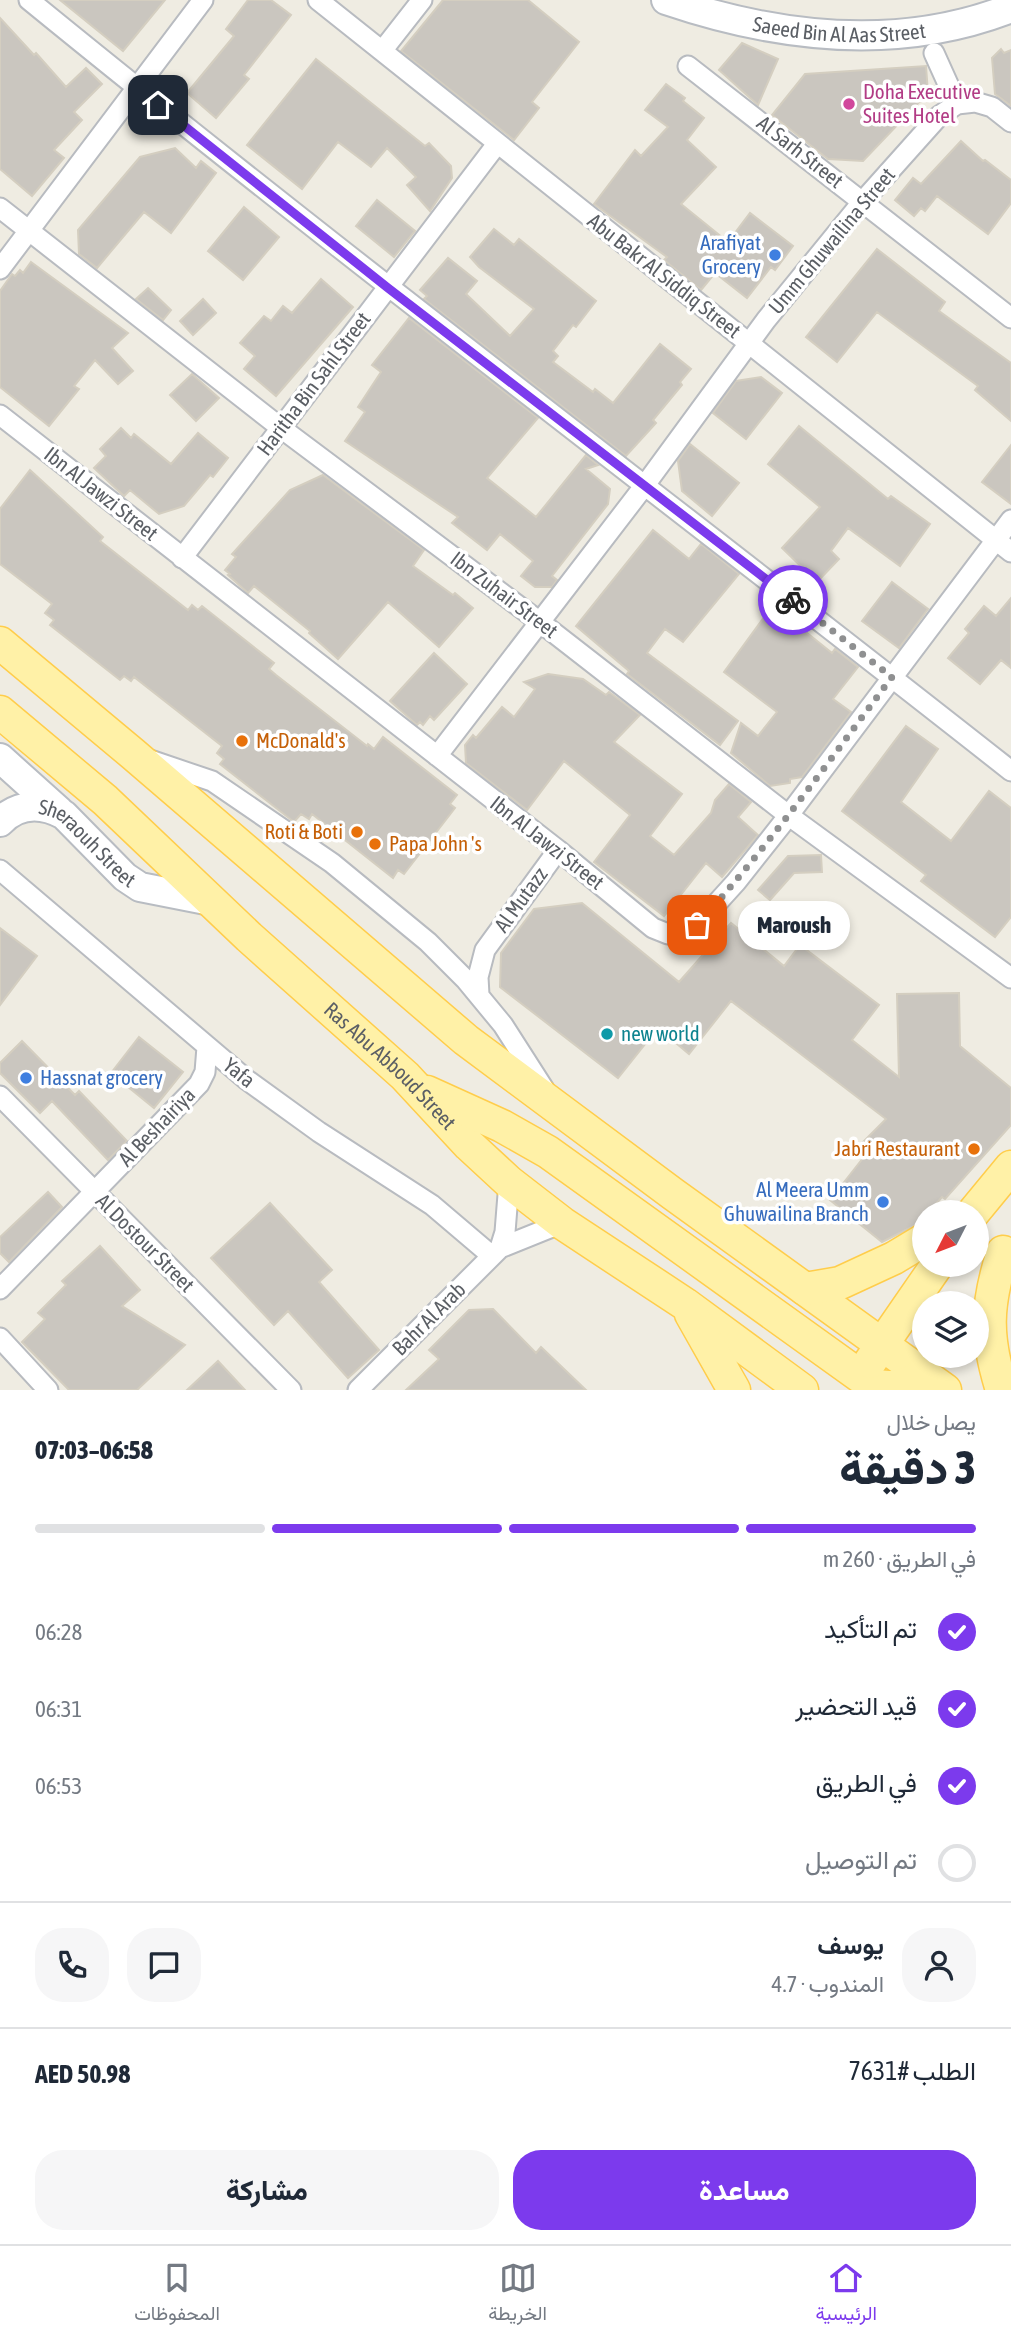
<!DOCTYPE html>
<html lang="ar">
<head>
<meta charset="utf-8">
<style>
  :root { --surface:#fff; --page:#f6f6f7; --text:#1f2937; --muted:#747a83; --line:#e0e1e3; --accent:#7c3aed }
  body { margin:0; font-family:"Asap Condensed",Vazirmatn,sans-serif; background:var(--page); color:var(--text); direction:rtl; height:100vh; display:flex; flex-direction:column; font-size:26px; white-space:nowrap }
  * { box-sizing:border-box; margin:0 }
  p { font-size:23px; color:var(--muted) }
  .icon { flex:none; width:38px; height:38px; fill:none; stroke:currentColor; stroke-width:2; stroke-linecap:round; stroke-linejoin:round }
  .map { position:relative; height:1390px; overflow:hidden; direction:ltr }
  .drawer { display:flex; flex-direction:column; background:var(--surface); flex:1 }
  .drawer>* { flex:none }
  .needle { width:46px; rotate:228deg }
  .buttons { position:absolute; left:912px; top:1200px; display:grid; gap:14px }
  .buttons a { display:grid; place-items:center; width:77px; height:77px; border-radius:50%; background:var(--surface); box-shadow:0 4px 10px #0003; font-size:35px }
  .pin { position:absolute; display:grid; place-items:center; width:60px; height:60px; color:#fff; margin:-30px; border-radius:14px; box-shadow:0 4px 10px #0006 }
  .courier { position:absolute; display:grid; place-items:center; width:70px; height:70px; margin:-35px; border:5px solid #7c3aed; border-radius:50%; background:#fff; color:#222; box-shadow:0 2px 9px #0007 }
  .bubble { position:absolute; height:49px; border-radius:24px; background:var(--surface); box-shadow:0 4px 10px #0003; font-size:23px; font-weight:800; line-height:49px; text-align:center; direction:rtl }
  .head em { font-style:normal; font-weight:800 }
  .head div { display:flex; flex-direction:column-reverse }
  .head { display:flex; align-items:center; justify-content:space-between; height:119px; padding:0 35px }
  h1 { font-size:46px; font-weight:800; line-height:52px }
  .bar { display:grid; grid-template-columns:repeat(4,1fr); gap:10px 7px; align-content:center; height:84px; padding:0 35px }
  .bar i { height:9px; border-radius:5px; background:var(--line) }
  .bar .active { background:var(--accent) }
  .bar p { grid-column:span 4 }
  .line { display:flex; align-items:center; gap:18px; padding:0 35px; border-top:2px solid var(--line) }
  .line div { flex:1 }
  .round { display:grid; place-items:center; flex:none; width:74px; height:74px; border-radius:28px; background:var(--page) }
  ol { padding:0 35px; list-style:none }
  li { display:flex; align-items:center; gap:21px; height:77px }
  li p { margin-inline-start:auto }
  li .icon { padding:7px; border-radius:50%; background:var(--accent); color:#fff; stroke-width:4 }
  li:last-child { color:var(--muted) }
  li i { width:38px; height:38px; border:4px solid var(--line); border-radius:50% }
  .cta { display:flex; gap:14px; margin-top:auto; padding:14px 35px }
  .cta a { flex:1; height:80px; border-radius:28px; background:var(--accent); color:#fff; font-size:28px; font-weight:800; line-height:80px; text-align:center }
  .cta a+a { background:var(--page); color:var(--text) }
  .tab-bar { display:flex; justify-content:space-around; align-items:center; height:98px; border-top:2px solid var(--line); background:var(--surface); font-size:19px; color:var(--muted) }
  .tab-bar a { display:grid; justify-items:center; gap:4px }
  .tab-bar .active { color:var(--accent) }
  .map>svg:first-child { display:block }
</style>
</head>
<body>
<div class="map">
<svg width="1011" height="1390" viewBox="0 0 1011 1390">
  <rect width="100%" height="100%" fill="#efece2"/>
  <path fill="#cac6bf" stroke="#d4cec0" stroke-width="2" d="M60,0H165L123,51Z
    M248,0H271L291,15L244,75L249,79L216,118L187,93L234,36L226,29Z
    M443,0H528L579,42L532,102L539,108L514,140L401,51Z
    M0,18L34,55L36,53L66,87L86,68L102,84L74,112L82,120L54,150L64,158L32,196L0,169Z
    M742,43L778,59L758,105L719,70Z
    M1001,49L1004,53L1011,50V106L995,94L992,58Z
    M316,59L425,146L429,143L451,166L452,178L430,211L407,185L416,177L387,148L371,167L338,142L302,189L247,145Z
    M926,66L928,93L863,161L828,159L772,115L805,74Z
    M666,84L685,98L683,101L704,118L687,140L716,167L681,204L728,242L750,213L793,246L775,270L771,267L747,298L715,273L701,290L664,260L667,257L594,204L635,150L641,156L668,127L645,110Z
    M961,141L983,161L985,160L1011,180V203L988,234L937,196L925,211L921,208L914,216L895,200L913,178L921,184Z
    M175,148L196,168L201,161L216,173L171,233L144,212L97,268L79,254L78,230L140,157Z
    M377,200L415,231L394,257L356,226Z
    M244,207L279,237L243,280L208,251Z
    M494,229L514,245L519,239L596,301L576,327L573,325L553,351L558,356L553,362L593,392L595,389L613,403L660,344L691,369L680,382L682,385L653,420L656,423L626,456L424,299L427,296L420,290L448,258L477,281L466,294L510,336L534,309L479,267L470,257Z
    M877,249L945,302L939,311L1011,363V421L975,390L978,386L877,312L837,362L806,337Z
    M31,262L128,333L112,348L133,371L118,384L95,360L74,386L79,389L49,426L0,387V291L12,274L15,276L20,270L23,273Z
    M321,279L353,307L276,396L244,369L255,356L240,343L264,316L271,321L283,306L292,313Z
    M148,288L171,310L163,320L136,299Z
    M203,299L216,313L193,335L180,321Z
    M409,318L538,418L487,478L536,517L586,455L598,465L586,469L610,489L608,504L552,576L557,580L552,587H535L521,576L533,561L500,534L487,550L452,523L458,517L345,441L365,412L358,407L381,372L372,365Z
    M192,374L219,398L196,421L170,395Z
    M761,377L782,393L746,439L713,413L736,381Z
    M799,426L888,499L891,496L930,524L900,566L848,528L831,551L839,559L817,582L782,548L820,507L768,464Z
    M121,428L131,438L134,434L171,464L198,433L228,458L213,477L210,475L184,506L159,514L130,490L124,496L94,468L106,456L100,449Z
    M690,444L739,483L712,516L682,491L678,461Z
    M1011,445V504L982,482Z
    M30,470L103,537L100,541L188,610L192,605L198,610L202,606L274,663L269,669L276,675L367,746L368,744L374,749L383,737L457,795L450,804L455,808L404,874L398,870L393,878L312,814L309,819L301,814L294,822L220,764L224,759L217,753L222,746L134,677L131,681L124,676L120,680L50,625L54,620L45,613L52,604L0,564V509Z
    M323,475L424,550L413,566L453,595L455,593L473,608L439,647L388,602L338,659L309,633L310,631L254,586L248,593L228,575L230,574L225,570L236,557L232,554L290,490Z
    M653,530L689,559L701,544L739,574L683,642L665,629L647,653L738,721L720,745L627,674L629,671L576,626Z
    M892,582L928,609L899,648L862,621Z
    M1011,598V668L1001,660L980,684L948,658L969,633L965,629L984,606L996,616Z
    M770,609L797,632L801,628L832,653L835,649L858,667L833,699L851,712L802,777L790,779V783L770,786L731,753L741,723L758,736L777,712L724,672Z
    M434,653L467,684L434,720L430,716L423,725L420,722L417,725L390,701Z
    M548,674L583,679L606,695L609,692L640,715L614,742L682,794L650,836L674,855L711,813L715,800L729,784L751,802L738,817L758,835L722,877L706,863L664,916L594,862L630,815L564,761L527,810L466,763L465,745L473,735L476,738L502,707L514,717L535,689L524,682Z
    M906,726L938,749L901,802L951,841L989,791L1011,808V917L995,937L921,881L926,875L842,811Z
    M821,855L822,872L794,873L770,900L758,890L788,856Z
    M582,903L679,982L731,923L784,966L800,945L879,1005L852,1040L899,1077L897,994L959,993L960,1046L1011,1088V1125L945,1199L942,1197L928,1213H924V1218L920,1223L882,1242L830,1200L863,1158L851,1154L886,1119L731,1001L689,1054L658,1028L618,1078L500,987L501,953L534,909Z
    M0,928L37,956L0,1005Z
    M139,1037L183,1072L154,1108L111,1073Z
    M22,1041L75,1095L79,1091L127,1141L108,1160L52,1101L40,1113L0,1073V1063Z
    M48,1192L62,1207L9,1262L0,1253V1237Z
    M270,1203L332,1270L319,1282L379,1350L348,1378L288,1311L274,1325L211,1258Z
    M100,1246L140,1290L122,1306L185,1345L137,1390H69L22,1342L45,1319L38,1313L66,1285L62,1281Z
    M493,1309L536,1353L541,1347L586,1390H406L439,1359L429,1350L469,1310Z
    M218,1361L245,1390H187Z"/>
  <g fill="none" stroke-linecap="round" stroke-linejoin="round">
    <g stroke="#b8bbc0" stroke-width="23">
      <path id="street" d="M29,0C351,263 684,513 1011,771
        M318,0L1011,552
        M382,51L422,0
        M934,53L957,104
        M688,66L1011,318
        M0,208L281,428L540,622L788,815L1011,978
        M0,269L203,0
        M0,415L558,850L653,928L668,934L681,933L697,925L736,882L782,824L1011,520
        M182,558L497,144
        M437,756L645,485L766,320L863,201L939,116L957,104L975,102L992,107L1011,122
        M150,760L212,781L332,863L428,942L465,979L503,1025L544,1089
        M0,870L247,1080L319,1132L432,1205L492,1256
        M479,995L478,977L485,950L558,850
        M0,1096L291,1390
        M500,1248L505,1232L509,1182
        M0,1289L199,1084L205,1072L207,1047
        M0,1338L48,1390
        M358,1390L500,1248L562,1223"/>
    </g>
    <g stroke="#b8bcc2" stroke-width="32">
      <g id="secondary">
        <path id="s1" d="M666,0C778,38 899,52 1011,8"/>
        <path d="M0,758L59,811"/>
        <path id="s2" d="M0,822C18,803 42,803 64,815L125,877L140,887L211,901"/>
      </g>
    </g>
    <g stroke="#ffcd4b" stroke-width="35">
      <g id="primary">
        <path d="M0,643L133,754L466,1040L673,1194L945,1390"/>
        <path id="s3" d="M0,712L105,800L249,937L405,1076L469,1145L509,1182L562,1223L685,1304L802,1390"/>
        <path d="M427,1092L502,1126L548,1152L871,1384C891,1390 906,1387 923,1374"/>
        <path d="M973,1213L1011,1167"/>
        <path d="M805,1289L840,1283L894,1258L924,1240"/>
        <path d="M691,1314L734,1390"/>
        <path d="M870,1362L937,1265"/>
        <path d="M1002,1390C985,1336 986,1306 1003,1252"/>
      </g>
    </g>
    <use href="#street" stroke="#fff" stroke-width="19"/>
    <use href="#secondary" stroke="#fff" stroke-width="28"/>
    <use href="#primary" stroke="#fff1a7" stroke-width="32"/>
  </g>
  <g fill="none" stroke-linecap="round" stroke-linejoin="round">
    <path stroke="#8f9091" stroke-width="7" stroke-dasharray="0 12.6" d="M697,925C768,847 829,761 892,677L793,600"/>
    <path stroke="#7c3aed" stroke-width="9" d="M158,105L388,288L793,600"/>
  </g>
  <circle fill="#d1479c" stroke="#fff" stroke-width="2.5" cx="849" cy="104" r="7"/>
  <g fill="#3f7fe0" stroke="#fff" stroke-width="2.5">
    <circle cx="775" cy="255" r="7"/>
    <circle cx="26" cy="1078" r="7"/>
    <circle cx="883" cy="1202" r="7"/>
  </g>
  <g fill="#e8710a" stroke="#fff" stroke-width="2.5">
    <circle cx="242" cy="741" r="7"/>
    <circle cx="357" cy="832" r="7"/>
    <circle cx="375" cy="844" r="7"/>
    <circle cx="974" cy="1149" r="7"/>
  </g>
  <circle fill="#0f9aa8" stroke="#fff" stroke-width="2.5" cx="607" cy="1034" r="7"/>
  <g text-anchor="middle" stroke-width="7" stroke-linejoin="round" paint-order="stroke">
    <g font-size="21" fill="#5b5f65" stroke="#fff">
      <text dy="7" stroke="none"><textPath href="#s1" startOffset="177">Saeed Bin Al Aas Street</textPath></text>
      <text transform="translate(800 152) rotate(38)" y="7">Al Sarh Street</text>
      <text transform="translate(832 241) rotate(-50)" y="7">Umm Ghuwailina Street</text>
      <text transform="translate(664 276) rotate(38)" y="7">Abu Bakr Al Siddiq Street</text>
      <text transform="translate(314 384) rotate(-53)" y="7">Haritha Bin Sahl Street</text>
      <text transform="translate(101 494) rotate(38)" y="7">Ibn Al Jawzi Street</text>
      <text transform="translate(504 595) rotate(37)" y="7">Ibn Zuhair Street</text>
      <text transform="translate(547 843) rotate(38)" y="7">Ibn Al Jawzi Street</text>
      <text dy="7" stroke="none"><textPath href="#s2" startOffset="105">Sheraouh Street</textPath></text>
      <text transform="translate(521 900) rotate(-54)" y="7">Al Mutazz</text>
      <text dy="7" stroke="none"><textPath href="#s3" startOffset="527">Ras Abu Abboud Street</textPath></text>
      <text transform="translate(239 1073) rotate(39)" y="7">Yafa</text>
      <text transform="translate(157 1127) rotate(-46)" y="7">Al Beshairiya</text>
      <text transform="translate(145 1243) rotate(45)" y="7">Al Dostour Street</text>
      <text transform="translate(429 1319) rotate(-45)" y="7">Bahr Al Arab</text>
    </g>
    <g font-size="21" fill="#b23c85" stroke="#fff" text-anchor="start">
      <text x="863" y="99">Doha Executive<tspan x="863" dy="24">Suites Hotel</tspan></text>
    </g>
    <g font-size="21" fill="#366cbe" stroke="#fff" text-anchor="end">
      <text x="761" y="250">Arafiyat<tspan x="761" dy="24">Grocery</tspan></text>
      <text x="40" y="1085" text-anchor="start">Hassnat grocery</text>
      <text x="869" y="1197">Al Meera Umm<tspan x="869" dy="24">Ghuwailina Branch</tspan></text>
    </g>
    <g font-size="21" fill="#c56008" stroke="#fff" text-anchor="start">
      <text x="256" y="748">McDonald's</text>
      <text x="343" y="839" text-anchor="end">Roti &amp; Boti</text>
      <text x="389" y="851">Papa John 's</text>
      <text x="960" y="1156" text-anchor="end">Jabri Restaurant</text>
    </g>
    <g font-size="21" fill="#0d838f" stroke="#fff" text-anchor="start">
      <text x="621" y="1041">new world</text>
    </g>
  </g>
</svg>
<div class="buttons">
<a><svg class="needle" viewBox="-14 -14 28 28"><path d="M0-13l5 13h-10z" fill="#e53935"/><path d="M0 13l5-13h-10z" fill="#747a83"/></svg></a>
<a><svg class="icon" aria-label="layers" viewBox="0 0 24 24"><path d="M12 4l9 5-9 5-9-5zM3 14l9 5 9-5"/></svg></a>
</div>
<div class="pin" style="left:697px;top:925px;background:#ea580c"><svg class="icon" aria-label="bag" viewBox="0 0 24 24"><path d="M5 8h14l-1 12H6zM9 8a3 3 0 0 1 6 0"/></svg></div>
<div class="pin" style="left:158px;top:105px;background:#1f2937"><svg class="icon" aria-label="home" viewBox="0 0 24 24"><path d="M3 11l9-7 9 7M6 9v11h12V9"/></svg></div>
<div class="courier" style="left:793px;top:600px"><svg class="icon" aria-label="bike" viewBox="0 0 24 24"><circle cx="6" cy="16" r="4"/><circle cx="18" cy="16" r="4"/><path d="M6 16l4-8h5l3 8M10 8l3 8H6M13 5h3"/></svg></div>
<div class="bubble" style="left:738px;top:901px;width:112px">Maroush</div>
</div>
<section class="drawer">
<div class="head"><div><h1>3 دقيقة</h1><p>يصل خلال</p></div><em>06:58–07:03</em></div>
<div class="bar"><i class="active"></i><i class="active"></i><i class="active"></i><i></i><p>في الطريق · 260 m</p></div>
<ol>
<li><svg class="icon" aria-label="check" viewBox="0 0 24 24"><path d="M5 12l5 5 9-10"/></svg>تم التأكيد<p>06:28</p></li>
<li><svg class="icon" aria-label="check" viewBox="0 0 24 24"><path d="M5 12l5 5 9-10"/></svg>قيد التحضير<p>06:31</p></li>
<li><svg class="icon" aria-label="check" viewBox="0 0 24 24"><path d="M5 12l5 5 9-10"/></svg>في الطريق<p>06:53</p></li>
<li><i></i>تم التوصيل</li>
</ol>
<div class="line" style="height:126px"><a class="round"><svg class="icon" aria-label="person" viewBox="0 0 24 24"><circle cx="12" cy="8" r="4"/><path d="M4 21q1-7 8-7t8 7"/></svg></a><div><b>يوسف</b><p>المندوب · 4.7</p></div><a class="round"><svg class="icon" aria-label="chat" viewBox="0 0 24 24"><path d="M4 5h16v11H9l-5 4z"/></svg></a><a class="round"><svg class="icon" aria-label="phone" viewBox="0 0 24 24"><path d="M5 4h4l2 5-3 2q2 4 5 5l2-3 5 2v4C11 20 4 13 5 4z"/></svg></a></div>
<div class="line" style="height:91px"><div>الطلب #7631</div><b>AED 50.98</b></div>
<div class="cta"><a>مساعدة</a><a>مشاركة</a></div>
</section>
<nav class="tab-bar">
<a class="active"><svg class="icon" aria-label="home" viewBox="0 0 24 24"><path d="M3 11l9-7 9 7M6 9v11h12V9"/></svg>الرئيسية</a>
<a><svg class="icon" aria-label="map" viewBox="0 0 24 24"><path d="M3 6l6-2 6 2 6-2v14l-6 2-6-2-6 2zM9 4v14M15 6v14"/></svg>الخريطة</a>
<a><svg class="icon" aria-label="saved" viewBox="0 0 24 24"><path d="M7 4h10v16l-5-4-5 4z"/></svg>المحفوظات</a>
</nav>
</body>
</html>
